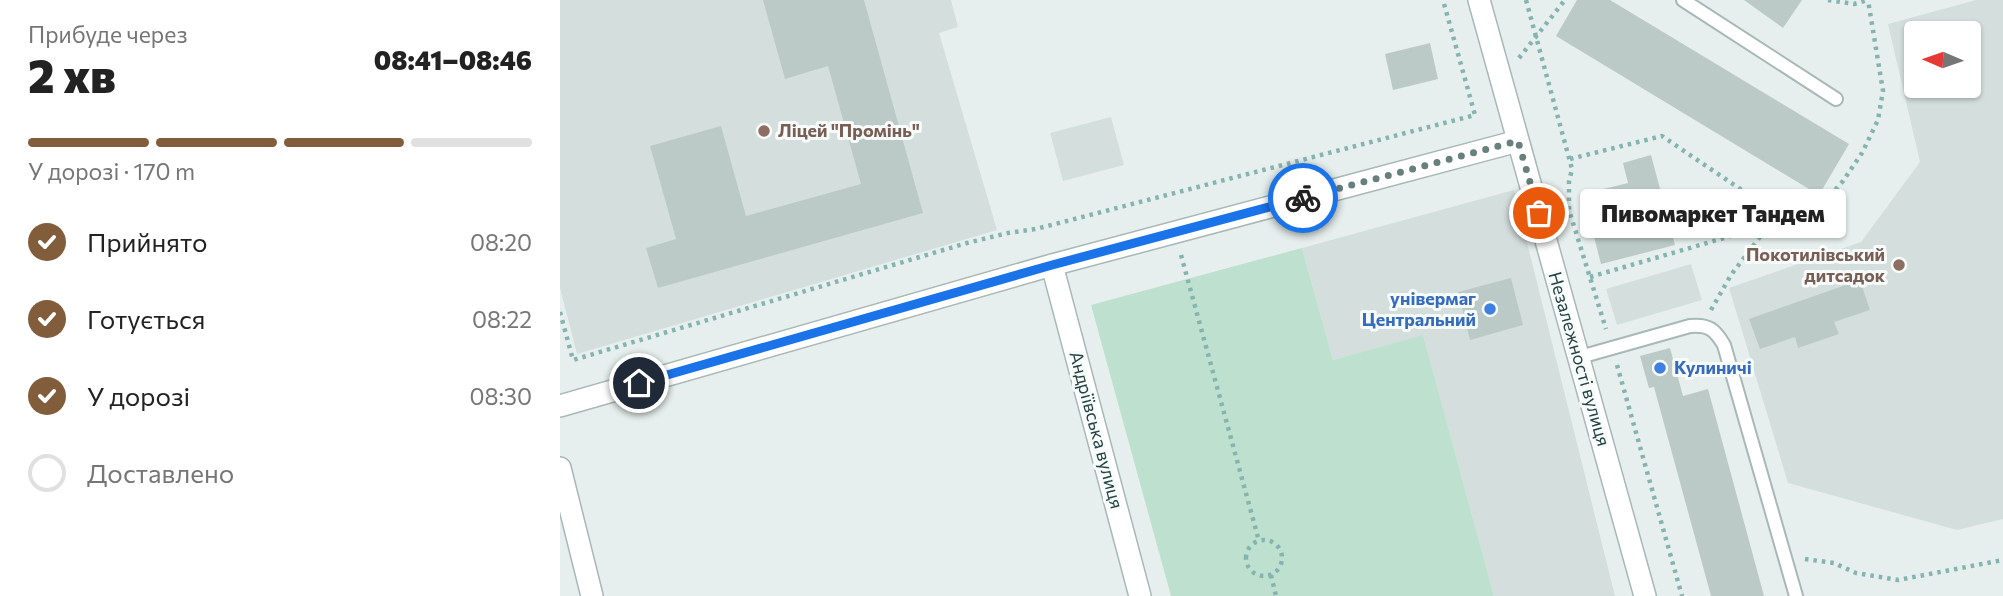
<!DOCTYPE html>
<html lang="uk">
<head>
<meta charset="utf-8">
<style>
  :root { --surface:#fff; --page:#f6f6f6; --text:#222; --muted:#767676; --line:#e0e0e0; --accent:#825d3c }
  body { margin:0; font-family:Commissioner,sans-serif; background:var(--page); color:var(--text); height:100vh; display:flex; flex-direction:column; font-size:26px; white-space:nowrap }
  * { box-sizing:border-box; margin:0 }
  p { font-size:23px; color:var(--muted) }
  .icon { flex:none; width:38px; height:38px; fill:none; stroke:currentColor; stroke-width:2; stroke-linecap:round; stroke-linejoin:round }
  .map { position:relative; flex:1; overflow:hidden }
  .details { display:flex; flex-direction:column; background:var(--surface); width:560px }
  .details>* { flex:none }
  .needle { width:46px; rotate:272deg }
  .controls { position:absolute; left:1344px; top:21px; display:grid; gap:14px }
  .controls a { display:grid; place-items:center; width:77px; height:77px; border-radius:7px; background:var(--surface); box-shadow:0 2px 5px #0004; font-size:35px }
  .pin { position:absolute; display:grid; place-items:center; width:60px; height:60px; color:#fff; margin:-30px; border:4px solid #fff; border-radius:50%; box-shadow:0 2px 7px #0007 }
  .courier { position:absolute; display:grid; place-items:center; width:70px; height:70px; margin:-35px; border:5px solid #1a73e8; border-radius:50%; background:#fff; color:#222; box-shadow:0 2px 9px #0007 }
  .bubble { position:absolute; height:49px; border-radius:7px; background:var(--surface); box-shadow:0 2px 5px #0004; font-size:23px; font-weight:800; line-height:49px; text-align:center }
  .head em { font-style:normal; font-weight:800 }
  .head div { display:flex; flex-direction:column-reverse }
  .head { display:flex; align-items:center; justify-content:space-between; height:119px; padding:0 28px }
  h1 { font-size:46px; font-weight:800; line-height:52px }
  .bar { display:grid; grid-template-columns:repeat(4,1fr); gap:10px 7px; align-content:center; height:84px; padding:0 28px }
  .bar i { height:9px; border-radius:5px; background:var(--line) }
  .bar .on { background:var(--accent) }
  .bar p { grid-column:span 4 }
  ol { padding:0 28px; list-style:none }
  li { display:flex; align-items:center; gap:21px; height:77px }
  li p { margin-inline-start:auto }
  li .icon { padding:7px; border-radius:50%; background:var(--accent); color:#fff; stroke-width:4 }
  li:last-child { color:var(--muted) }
  li i { width:38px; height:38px; border:4px solid var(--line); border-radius:50% }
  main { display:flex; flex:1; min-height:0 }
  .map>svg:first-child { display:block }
</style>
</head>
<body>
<main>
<section class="details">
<div class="head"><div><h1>2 хв</h1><p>Прибуде через</p></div><em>08:41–08:46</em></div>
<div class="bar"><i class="on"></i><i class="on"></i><i class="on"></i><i></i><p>У дорозі · 170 m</p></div>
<ol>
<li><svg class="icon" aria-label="check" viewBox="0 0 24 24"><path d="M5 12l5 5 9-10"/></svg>Прийнято<p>08:20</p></li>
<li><svg class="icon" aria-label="check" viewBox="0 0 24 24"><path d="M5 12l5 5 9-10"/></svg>Готується<p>08:22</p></li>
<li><svg class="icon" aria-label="check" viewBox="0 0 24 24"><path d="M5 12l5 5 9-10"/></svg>У дорозі<p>08:30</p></li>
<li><i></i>Доставлено</li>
</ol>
</section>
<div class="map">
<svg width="1443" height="596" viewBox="0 0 1443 596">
  <rect width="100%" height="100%" fill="#e6efed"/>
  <path fill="#d4dfdd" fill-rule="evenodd" d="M0,0H391L398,27L379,33L437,230L17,354L0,288Z
    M1416,0H1443V519L1397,530L1228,483L1169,288L1301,242L1360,162L1328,24ZM1356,33H1409V86H1356Z
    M551,117L564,165L503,181L490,133Z
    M954,190L1055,596H934L863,336L773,360L742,248Z
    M1131,264L1142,300L1057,325L1046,289Z"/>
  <path fill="#bee1cf" d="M742,248L773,360L863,335L934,596H611L531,305Z"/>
  <path fill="#bbcac7" d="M203,0H304L363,213L98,288L86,248L116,239L90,146L161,126L186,216L301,184L268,66L225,79Z
    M1017,0H1050L1289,144L1259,195L996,36Z
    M1184,0H1242L1223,28Z
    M870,43L878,79L833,90L825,54Z
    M1091,155L1115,245L1041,264L1023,194L1068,183L1063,163Z
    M951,278L963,325L910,340L898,292Z
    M1300,280L1310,310L1274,322L1279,334L1238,348L1235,337L1200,349L1189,319Z
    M1110,348L1123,396L1148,389L1204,596H1151L1094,387L1089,388L1080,356Z"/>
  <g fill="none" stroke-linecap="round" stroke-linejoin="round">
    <g stroke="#a8b8b6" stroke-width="16">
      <path id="service" d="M1123,0L1276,99
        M1020,357L1130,326C1149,324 1155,330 1164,345L1236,596"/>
    </g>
    <g stroke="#a8b8b6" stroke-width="24">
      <path id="minor" d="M919,0L1085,596
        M492,265L580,596
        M0,406L492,265L958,141
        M0,468L32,596"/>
    </g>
    <path stroke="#85b4b0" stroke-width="4.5" stroke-dasharray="3.5 5" stroke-linecap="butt" d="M966,0L1012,169L1009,182V210L1046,329
      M1268,0L1294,4L1308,0
      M959,58L1005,0
      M1010,159L1102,136L1226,220
      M621,255L699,541
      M1030,277L1226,220L1262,205L1283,181L1302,153L1318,120L1323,91L1308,0
      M1151,310L1171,275L1209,225
      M0,312L13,360L407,243L448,233L476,229L915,115L883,0
      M1057,365L1122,596
      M686 558a18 18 0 1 1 36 0a18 18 0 1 1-36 0Z
      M1245,559L1274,563L1296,573L1338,580L1443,560
      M711,575L716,596"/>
    <use href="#service" stroke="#fff" stroke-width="12"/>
    <use href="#minor" stroke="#fff" stroke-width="21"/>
  </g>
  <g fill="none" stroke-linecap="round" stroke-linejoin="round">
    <path stroke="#677f7d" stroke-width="7" stroke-dasharray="0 12.6" d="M743,198L958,141L979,213"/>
    <path stroke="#1a73e8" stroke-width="9" d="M79,383L492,265L743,198"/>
  </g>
  <g fill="#8d6e63" stroke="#f7fbfa" stroke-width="2.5">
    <circle cx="204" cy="131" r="7"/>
    <circle cx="1339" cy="265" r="7"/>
  </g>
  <g fill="#3f7fe0" stroke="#f7fbfa" stroke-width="2.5">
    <circle cx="930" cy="309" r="7"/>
    <circle cx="1100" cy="368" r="7"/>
  </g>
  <g text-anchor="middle" stroke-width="6" stroke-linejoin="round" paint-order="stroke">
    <g font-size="18" font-weight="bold" fill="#785e54" stroke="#f7fbfa" text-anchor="start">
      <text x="218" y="137">Ліцей "Промінь"</text>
      <text x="1325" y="261" text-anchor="end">Покотилівський<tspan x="1325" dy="21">дитсадок</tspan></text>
    </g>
    <g font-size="18" font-weight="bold" fill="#366cbe" stroke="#f7fbfa" text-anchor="end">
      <text x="916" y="305">універмаг<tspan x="916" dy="21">Центральний</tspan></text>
      <text x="1114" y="374" text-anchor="start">Кулиничі</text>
    </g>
    <g font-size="18" fill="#234241" stroke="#f7fbfa">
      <text transform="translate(1019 359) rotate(74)" y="6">Незалежності вулиця</text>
      <text transform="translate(536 430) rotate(75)" y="6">Андріївська вулиця</text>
    </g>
  </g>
</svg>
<div class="controls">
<a><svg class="needle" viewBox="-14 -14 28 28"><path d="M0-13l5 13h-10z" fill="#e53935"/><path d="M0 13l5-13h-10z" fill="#767676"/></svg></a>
</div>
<div class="pin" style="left:979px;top:213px;background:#ea580c"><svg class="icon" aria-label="bag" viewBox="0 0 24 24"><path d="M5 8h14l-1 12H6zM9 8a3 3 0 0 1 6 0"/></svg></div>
<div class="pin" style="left:79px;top:383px;background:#1f2937"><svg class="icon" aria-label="home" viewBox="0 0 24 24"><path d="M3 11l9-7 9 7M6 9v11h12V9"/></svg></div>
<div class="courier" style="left:743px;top:198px"><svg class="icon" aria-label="bike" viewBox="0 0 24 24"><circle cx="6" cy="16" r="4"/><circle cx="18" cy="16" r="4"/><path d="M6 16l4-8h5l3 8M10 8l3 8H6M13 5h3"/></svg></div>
<div class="bubble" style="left:1020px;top:189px;width:266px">Пивомаркет Тандем</div>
</div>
</main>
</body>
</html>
